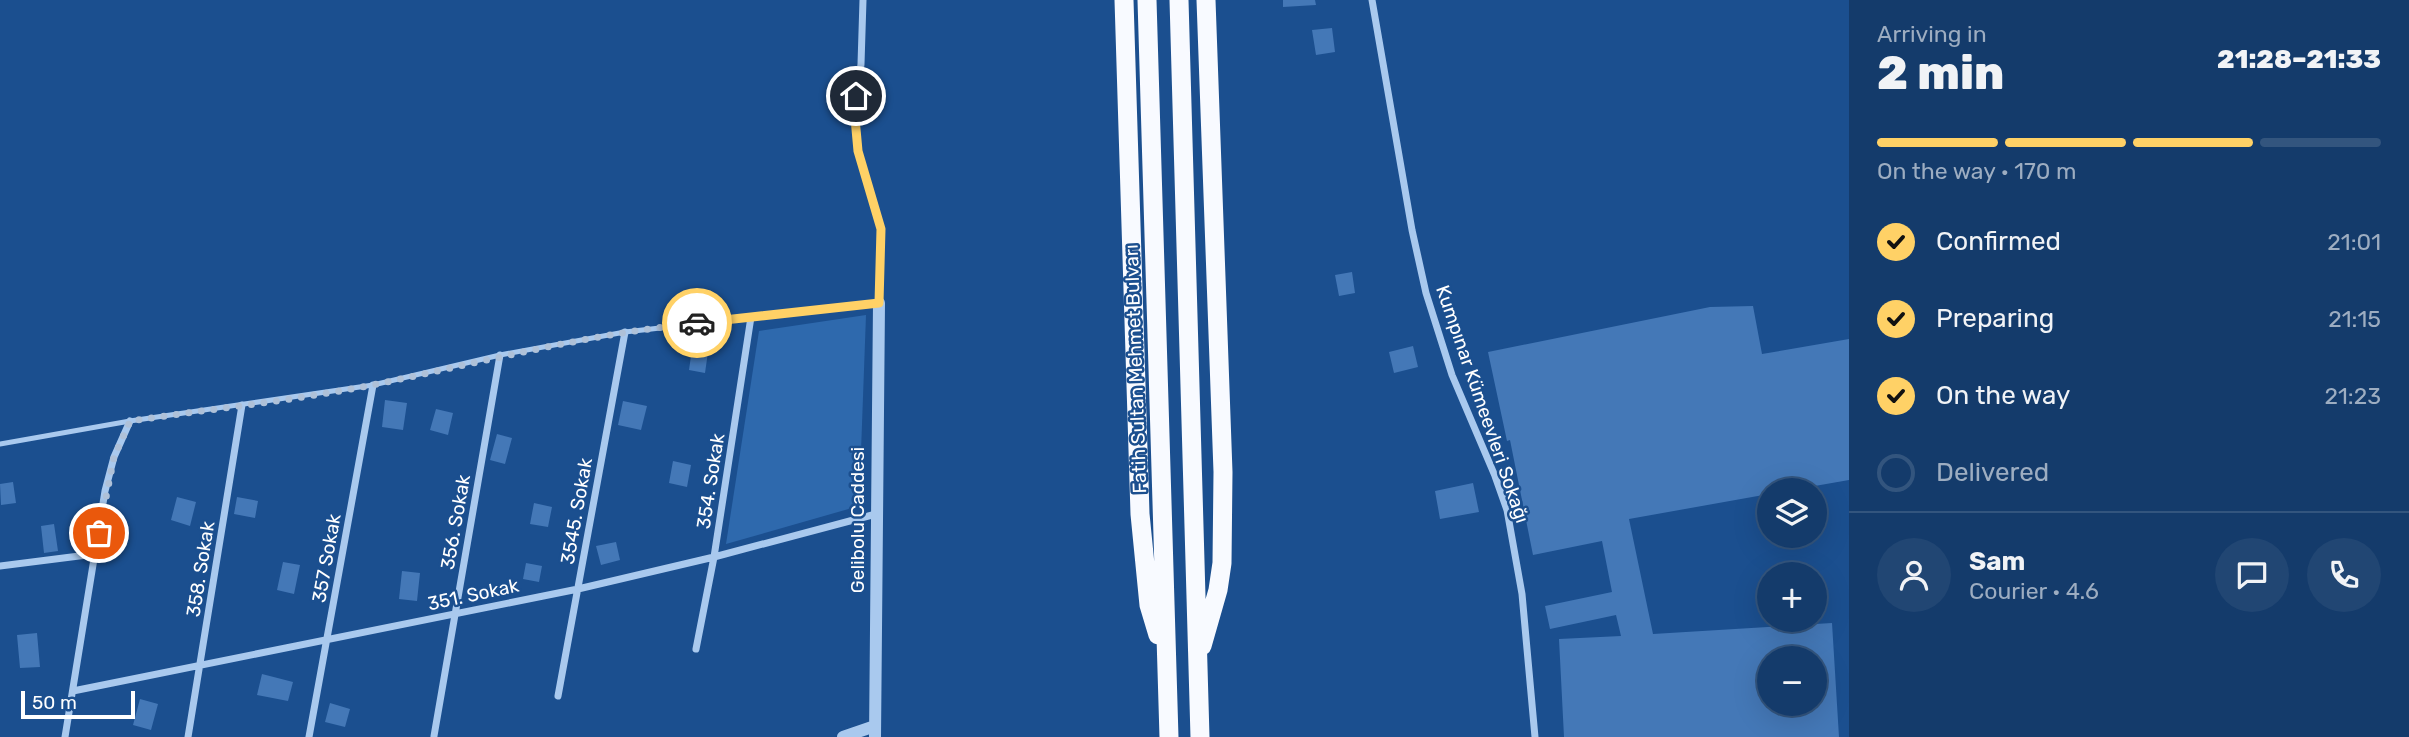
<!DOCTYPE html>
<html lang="en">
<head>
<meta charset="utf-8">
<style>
  :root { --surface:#143b6b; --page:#214673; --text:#f1f3f6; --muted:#9dadc1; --line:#33557e; --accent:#ffd166 }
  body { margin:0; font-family:Rubik,sans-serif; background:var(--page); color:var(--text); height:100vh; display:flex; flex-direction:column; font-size:26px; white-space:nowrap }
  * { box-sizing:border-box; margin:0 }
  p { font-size:23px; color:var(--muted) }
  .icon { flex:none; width:38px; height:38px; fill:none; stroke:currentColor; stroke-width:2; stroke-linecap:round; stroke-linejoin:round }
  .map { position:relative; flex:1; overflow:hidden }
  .drawer { display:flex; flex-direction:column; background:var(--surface); width:560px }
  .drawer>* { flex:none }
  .controls { position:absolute; left:1757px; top:478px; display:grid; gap:14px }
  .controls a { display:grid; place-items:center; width:70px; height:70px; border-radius:50%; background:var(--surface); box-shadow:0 7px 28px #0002,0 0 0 2px var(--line); font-size:35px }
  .scale { position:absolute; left:21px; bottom:18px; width:114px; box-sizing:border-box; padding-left:7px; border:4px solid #fff; border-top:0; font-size:19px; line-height:24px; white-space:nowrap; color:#fff; -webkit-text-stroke:5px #1b4f8f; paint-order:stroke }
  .pin { position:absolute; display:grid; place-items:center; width:60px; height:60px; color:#fff; margin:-30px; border:4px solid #fff; border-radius:50%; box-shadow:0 2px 7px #0007 }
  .courier { position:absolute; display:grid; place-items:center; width:70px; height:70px; margin:-35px; border:5px solid #ffd166; border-radius:50%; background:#fff; color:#222; box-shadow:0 2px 9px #0007 }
  .summary em { font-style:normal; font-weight:800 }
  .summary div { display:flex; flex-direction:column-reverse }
  .summary { display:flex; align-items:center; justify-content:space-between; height:119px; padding:0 28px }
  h1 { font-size:46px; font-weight:800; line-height:52px }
  .bar { display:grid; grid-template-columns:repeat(4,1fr); gap:10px 7px; align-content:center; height:84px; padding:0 28px }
  .bar i { height:9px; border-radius:5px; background:var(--line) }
  .bar .selected { background:var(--accent) }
  .bar p { grid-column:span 4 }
  .line { display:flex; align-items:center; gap:18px; padding:0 28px; border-top:2px solid var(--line) }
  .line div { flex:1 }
  .round { display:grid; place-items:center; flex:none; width:74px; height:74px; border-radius:37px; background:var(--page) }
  ol { padding:0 28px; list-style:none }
  li { display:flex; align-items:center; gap:21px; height:77px }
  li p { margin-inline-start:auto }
  li .icon { padding:7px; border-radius:50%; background:var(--accent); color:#111; stroke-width:4 }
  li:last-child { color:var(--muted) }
  li i { width:38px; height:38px; border:4px solid var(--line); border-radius:50% }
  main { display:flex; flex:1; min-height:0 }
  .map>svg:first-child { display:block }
</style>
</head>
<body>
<main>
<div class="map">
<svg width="1849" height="737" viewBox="0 0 1849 737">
  <rect width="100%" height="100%" fill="#1b4f8f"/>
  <path fill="#2e69ad" d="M866,315L859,506L726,544L759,331Z"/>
  <path fill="#4478b7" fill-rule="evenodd" d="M1283,0H1315L1316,5L1283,7Z
    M1332,28L1335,52L1316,55L1312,30Z
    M1352,272L1355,293L1339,296L1335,275Z
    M1753,306L1762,354L1849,339V480L1792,490H1769V494L1629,519L1653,634L1832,623L1839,737H1564L1559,639L1621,636L1616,615L1550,629L1545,606L1612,592L1602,541L1533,555L1510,440L1507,441L1488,352L1710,307ZM1769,658H1815V704H1769Z
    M1413,346L1418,367L1394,373L1389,352Z
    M692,349L708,352L705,373L689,370Z
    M385,400L407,403L403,430L382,427Z
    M623,401L647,406L641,430L618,425Z
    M436,409L453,413L448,435L430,430Z
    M497,434L512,438L505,464L490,460Z
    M673,461L691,465L687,487L669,483Z
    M13,482L16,503L1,505L0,484Z
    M1473,483L1479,512L1440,519L1435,491Z
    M177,497L196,502L190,526L171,520Z
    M237,497L258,501L255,518L234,514Z
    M534,503L552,507L548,527L530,524Z
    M54,524L58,551L44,553L41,526Z
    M616,542L620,560L601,565L596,546Z
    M283,562L300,565L294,594L277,590Z
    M526,563L542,566L539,582L523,579Z
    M402,571L420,573L417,601L399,599Z
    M37,633L40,667L20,668L17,635Z
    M262,674L293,682L288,701L257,695Z
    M140,699L158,704L151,730L133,725Z
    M330,703L350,709L345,727L325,722Z"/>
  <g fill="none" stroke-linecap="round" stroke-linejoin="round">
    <path stroke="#a9c9ee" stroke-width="5" d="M0,444L130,421L373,385L500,355L625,332L879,303"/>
    <path stroke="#a9c9ee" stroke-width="7" d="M863,0L861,64L855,118L858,151L881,229L879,303
      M1372,0L1412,230L1426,293L1452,375L1495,476L1507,510L1522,594L1535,737
      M0,566L95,554
      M696,649L714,557L751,317
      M73,691L578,589L714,557L876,514
      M558,696L625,332
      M434,736L500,355
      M65,737L105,491L114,457L130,421
      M188,737L242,405
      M309,737L373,385"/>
    <path stroke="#a9c9ee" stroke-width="12" d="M843,737L875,726
      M875,737L879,303"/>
    <path stroke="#f8faff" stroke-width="19" d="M1124,0L1140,514L1149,605L1158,635
      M1147,0L1169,737
      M1179,0L1200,737
      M1202,646L1218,590L1222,563L1223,472L1206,0"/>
  </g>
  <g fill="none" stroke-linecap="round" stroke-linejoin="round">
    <path stroke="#afc1d8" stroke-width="7" stroke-dasharray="0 12.6" d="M99,533L114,457L130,421C210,409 292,401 372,385C480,363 587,334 697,323"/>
    <path stroke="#ffd166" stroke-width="9" d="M697,323L879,303L881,229L858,151L855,118L856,96"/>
  </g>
  <g text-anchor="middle" stroke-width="5" stroke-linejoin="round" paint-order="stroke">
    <g font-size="19" fill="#fff" stroke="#1b4f8f">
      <text transform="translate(1135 369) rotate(-92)" y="7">Fatih Sultan Mehmet Bulvarı</text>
      <text transform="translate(1483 404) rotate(71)" y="7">Kumpınar Kümeevleri Sokağı</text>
      <text transform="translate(710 481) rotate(-81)" y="7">354. Sokak</text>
      <text transform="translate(576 511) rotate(-80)" y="7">3545. Sokak</text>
      <text transform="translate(857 520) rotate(-90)" y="7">Gelibolu Caddesi</text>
      <text transform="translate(455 522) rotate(-80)" y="7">356. Sokak</text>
      <text transform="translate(326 558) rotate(-80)" y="7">357 Sokak</text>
      <text transform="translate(200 569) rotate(-81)" y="7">358. Sokak</text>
      <text transform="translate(473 594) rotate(-12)" y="7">351. Sokak</text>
    </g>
  </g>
</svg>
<div class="controls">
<a><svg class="icon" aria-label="layers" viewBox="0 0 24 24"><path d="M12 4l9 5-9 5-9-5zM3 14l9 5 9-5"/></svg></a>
<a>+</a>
<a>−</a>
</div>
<div class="scale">50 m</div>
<div class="pin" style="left:99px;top:533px;background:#ea580c"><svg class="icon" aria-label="bag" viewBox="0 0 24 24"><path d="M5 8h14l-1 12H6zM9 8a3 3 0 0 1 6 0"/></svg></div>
<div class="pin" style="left:856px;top:96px;background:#1f2937"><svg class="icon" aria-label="home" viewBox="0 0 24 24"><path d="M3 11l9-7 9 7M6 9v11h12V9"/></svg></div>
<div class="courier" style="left:697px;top:323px"><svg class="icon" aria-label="car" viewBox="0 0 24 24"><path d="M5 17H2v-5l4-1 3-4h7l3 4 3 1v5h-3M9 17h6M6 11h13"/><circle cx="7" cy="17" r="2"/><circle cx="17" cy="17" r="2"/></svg></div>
</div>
<section class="drawer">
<div class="summary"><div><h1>2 min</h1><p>Arriving in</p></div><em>21:28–21:33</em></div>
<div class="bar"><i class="selected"></i><i class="selected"></i><i class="selected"></i><i></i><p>On the way · 170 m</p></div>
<ol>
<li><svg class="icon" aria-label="check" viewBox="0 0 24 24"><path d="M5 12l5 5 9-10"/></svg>Confirmed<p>21:01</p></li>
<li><svg class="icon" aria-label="check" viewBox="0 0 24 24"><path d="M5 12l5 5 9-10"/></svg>Preparing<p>21:15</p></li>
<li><svg class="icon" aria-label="check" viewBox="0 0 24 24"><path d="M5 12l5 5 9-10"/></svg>On the way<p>21:23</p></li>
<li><i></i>Delivered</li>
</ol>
<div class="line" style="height:126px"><a class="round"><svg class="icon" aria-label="person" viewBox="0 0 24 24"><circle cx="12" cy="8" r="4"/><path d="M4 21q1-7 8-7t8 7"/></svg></a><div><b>Sam</b><p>Courier · 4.6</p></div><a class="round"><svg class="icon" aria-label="chat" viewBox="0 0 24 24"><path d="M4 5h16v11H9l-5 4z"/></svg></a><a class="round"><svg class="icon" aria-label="phone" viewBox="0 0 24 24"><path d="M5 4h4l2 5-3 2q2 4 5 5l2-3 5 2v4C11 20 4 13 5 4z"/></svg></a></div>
</section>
</main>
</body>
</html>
